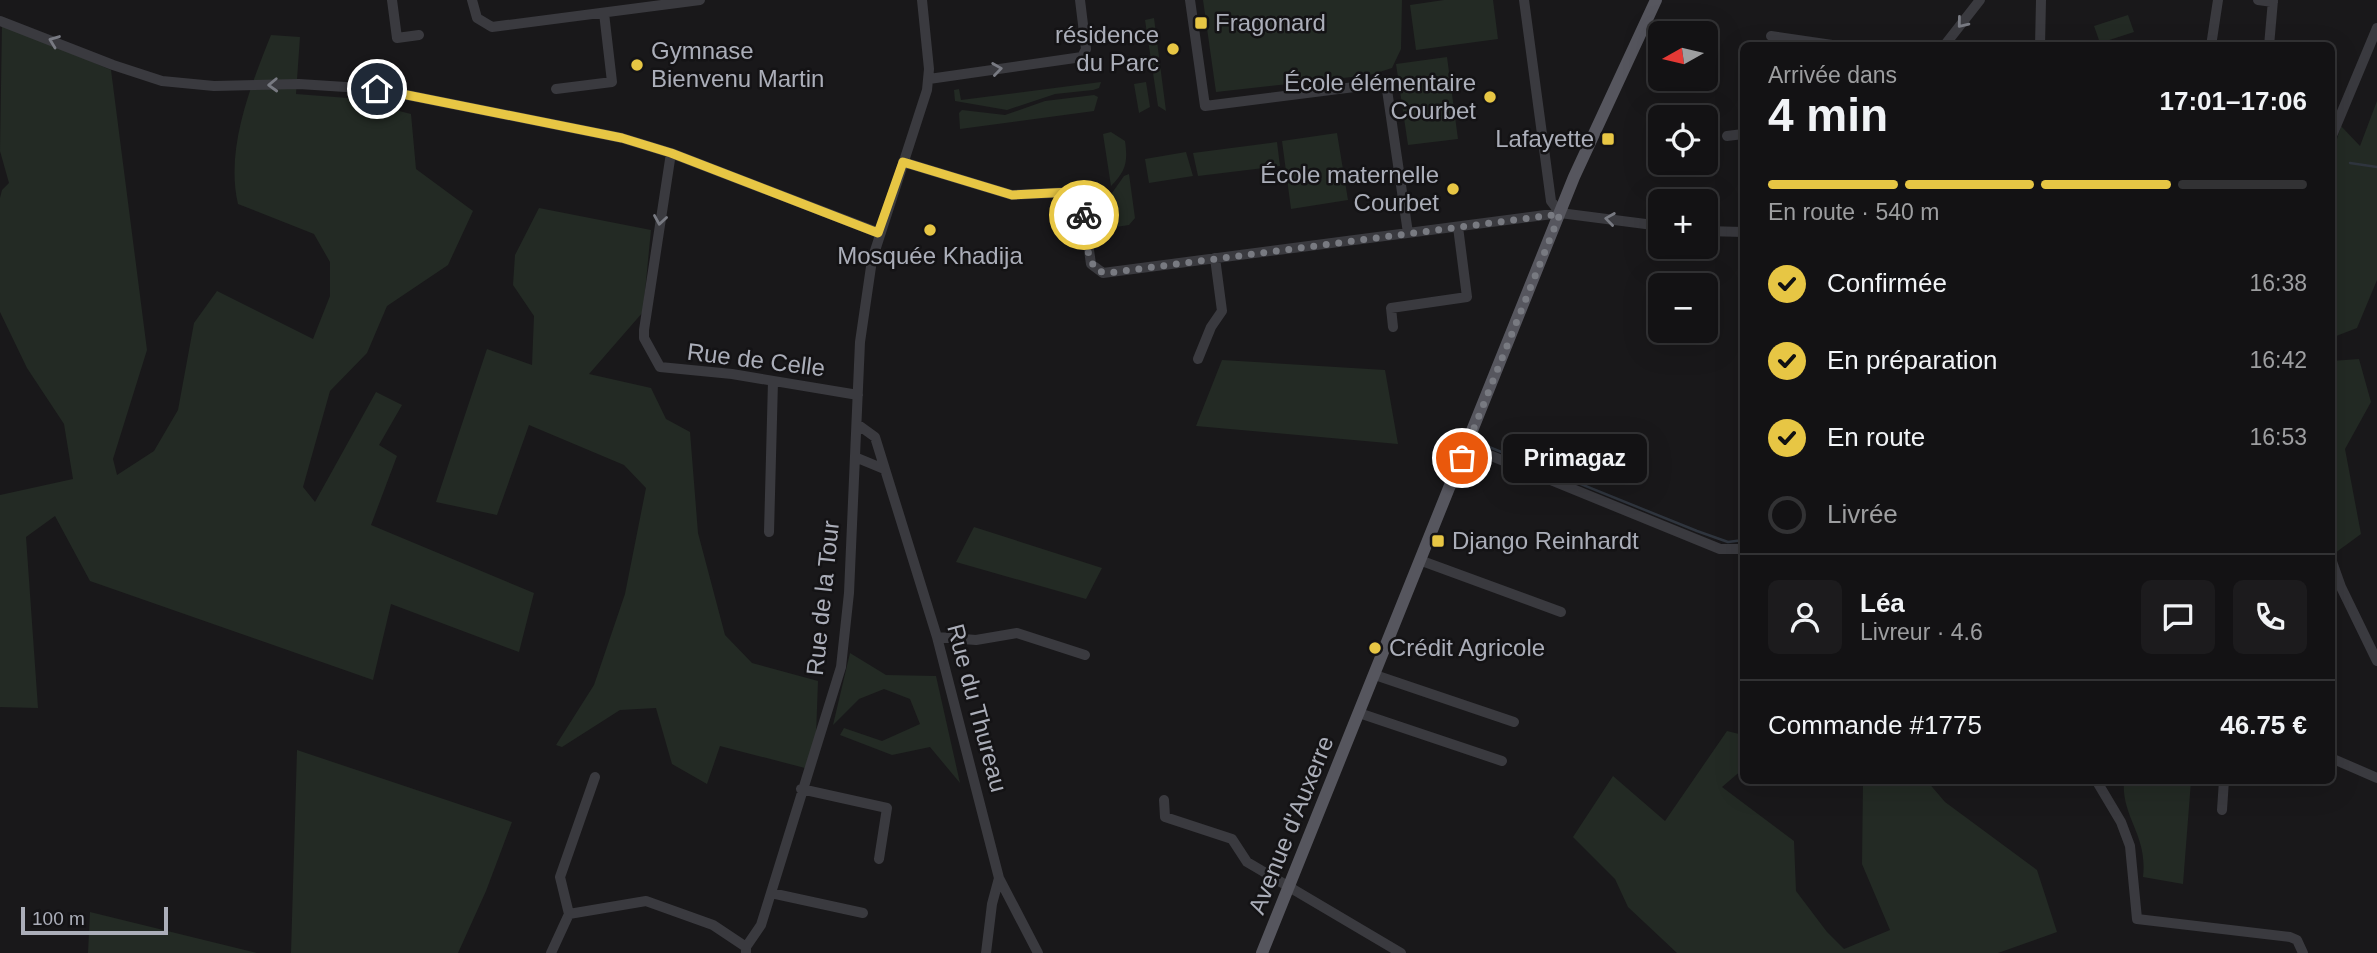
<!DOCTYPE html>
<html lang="fr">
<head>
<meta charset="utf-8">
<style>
  :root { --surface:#131214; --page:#1c1b1d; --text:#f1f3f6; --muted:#9d9ea0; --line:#323234; --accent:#e7c644 }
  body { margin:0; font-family:Helvetica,sans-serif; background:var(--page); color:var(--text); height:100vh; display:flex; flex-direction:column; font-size:26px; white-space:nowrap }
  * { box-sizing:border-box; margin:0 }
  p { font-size:23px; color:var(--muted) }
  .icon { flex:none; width:38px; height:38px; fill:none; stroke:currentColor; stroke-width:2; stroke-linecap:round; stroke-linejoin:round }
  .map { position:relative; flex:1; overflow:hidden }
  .panel { position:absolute; left:1740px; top:42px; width:595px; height:742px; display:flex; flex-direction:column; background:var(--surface); border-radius:10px; box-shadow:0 7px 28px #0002,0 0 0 2px var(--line) }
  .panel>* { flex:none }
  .needle { width:46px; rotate:262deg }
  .fabs { position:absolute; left:1648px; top:21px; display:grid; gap:14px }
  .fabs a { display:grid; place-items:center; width:70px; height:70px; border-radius:10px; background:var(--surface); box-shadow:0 7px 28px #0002,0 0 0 2px var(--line); font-size:35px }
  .scale { position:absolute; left:21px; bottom:18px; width:147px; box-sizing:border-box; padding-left:7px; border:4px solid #abaeb9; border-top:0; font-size:19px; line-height:24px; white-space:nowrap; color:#abaeb9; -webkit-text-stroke:5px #141315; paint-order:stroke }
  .pin { position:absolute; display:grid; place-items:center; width:60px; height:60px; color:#fff; margin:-30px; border:4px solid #fff; border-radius:50%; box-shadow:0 2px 7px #0007 }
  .courier { position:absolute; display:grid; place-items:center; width:70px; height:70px; margin:-35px; border:5px solid #e7c644; border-radius:50%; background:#fff; color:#222; box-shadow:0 2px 9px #0007 }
  .bubble { position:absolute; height:49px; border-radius:10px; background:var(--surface); box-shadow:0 7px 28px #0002,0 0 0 2px var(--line); font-size:23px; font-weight:700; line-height:49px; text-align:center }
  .headline em { font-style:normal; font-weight:700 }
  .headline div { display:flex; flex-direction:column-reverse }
  .headline { display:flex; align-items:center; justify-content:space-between; height:119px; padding:0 28px }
  h1 { font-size:46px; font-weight:700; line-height:52px }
  .bar { display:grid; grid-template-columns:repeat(4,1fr); gap:10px 7px; align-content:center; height:84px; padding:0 28px }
  .bar i { height:9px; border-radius:5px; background:var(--line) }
  .bar .active { background:var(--accent) }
  .bar p { grid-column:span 4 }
  .line { display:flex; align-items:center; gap:18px; padding:0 28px; border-top:2px solid var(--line) }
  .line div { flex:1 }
  .round { display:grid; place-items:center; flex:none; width:74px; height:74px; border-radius:10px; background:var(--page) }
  ol { padding:0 28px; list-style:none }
  li { display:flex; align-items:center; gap:21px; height:77px }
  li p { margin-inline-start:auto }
  li .icon { padding:7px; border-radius:50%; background:var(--accent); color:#111; stroke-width:4 }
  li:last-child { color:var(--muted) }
  li i { width:38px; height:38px; border:4px solid var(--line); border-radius:50% }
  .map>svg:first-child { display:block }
</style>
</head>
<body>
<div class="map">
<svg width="2377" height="953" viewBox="0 0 2377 953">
  <rect width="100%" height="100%" fill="#19181a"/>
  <path fill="#232a24" d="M1203,0H1402L1401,49L1392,68L1370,75L1216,92Z
    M1444,0H1493L1498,39L1416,50L1410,5Z
    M2128,15L2134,32L2100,43L2094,26Z
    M1154,18L1166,111L1158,106L1145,20Z
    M2,23L111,70L147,350L113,459L117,475L154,451L178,410L194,323L217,291L313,339L330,296V262L314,234L238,204C225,149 251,85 271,35L300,37L296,94L348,98L411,114L416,169L473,211L448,265L387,306L367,353L330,391L303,487L315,502L376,392L402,405L379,445L397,456L371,525L534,593L519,652L391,604L373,680L90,581L55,516L26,537L38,708L0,707V495L73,479L64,424L27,368L0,312V198L2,190L9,183L0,151Z
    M1447,57L1458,139L1408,145L1396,64Z
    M1101,82L1099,88L1093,90L1055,94L1007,110L955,101L954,90L959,89L961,100Z
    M1146,82L1150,107L1139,113L1134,84Z
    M1094,95L1098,97L1094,111L960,129L959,113L962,110L1005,115L1045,101Z
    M2377,101V280L2357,328L2331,338V158L2341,126L2360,146Z
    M1111,132L1125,141C1128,162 1126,171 1111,186L1103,134Z
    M1337,133L1348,200L1291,209L1282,141Z
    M1277,142L1280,166L1198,176L1193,153Z
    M1186,152L1193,176L1149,183L1145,159Z
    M1129,174L1135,218L1129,225L1116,227L1112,193L1124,176Z
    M539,208L651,230L643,312L589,374L651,388L666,419L690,432L698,533L725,635L752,663L818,681L816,736L805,768L720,746L707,784L672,764L656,708L620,710L562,747L556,745L594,685L625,594L646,488L624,465L529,425L497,515L436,502L487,349L532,365L534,316L513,285L515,255Z
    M2359,359L2371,402L2345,449L2361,534L2331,556V361Z
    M1222,360L1385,370L1398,444L1196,426Z
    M974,527L1102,568L1086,599L956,562Z
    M850,653L886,675L936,676L960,783L930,747L892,755L840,735L844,728L882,741L920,724L910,699L884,689L859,699L833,725Z
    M1727,731L1743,735V769L1722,787L1794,841L1796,891L1827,932L1844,949L1890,930L1862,864L1863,781H1927L1945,802L2037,870L2057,932L1998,953H1677L1628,907L1615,879L1573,837L1613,776L1665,821Z
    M297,750L512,822L486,891L458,953H291Z
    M2124,781H2191L2183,884L2143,877C2148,835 2121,817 2124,781Z
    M90,912L257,953H88Z"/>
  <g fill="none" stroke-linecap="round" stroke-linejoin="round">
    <path stroke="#2f353e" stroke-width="2.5" d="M2350,163L2377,167
      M1483,441L1484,445L1697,531L1728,542L1743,540"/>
    <path stroke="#3a3a3f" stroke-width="10" d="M392,0L397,38L419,35
      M472,0L477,18L492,27L700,0
      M1190,0L1205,106L1386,83L1408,233
      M1524,0L1551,201L1560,213
      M2258,0L2273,2
      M0,21L113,65L162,81L214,86L299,84L377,89L622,138L671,153L879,233
      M1771,36L1839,46
      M1944,46L1980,0
      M2040,46L2041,0
      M2211,46L2218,0
      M2269,46L2273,0
      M929,79L1082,57L1086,49L1080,0
      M556,89L612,82L604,13
      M1727,136L1743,134
      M2331,138L2377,28
      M671,153L644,330V338L660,367L732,374L858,395
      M903,162L1012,195L1071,192L1083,208L1091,264L1103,273L1560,213L1661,226
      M1706,231L1743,232
      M1393,327L1391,308L1467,297L1458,227
      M1198,359L1211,327L1222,311L1215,258
      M857,424L875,437L937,637L999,878L1038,953
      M1467,446L1720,549H1743
      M855,457L884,469
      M769,532L773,381
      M2331,559L2341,587L2377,661
      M1422,561L1561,612
      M937,637L976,640L1017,633L1085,655
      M1375,675L1514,722
      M1359,713L1502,761
      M2331,758L2377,778
      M2096,780L2121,822L2130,846L2137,919L2290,937L2297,940L2303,953
      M801,789L887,808L879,859
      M1164,800L1165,817L1232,839L1247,862L1401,953
      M2222,810L2224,780
      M771,893L863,913
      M569,914L560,877L595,777
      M551,953L569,914L646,901L713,925L746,947
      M746,953V947L761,925L841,667L849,593L860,342L872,260L927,90L929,69L922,0
      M986,953L992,904L999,878"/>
    <path stroke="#56565e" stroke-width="12" d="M1262,953L1574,177L1656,0"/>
  </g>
  <defs><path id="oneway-chevron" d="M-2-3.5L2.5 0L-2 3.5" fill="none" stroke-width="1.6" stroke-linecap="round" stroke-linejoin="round" transform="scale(1.75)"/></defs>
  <g stroke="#787a82">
    <use href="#oneway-chevron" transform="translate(1962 23) rotate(129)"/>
    <use href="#oneway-chevron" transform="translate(54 41) rotate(-159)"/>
    <use href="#oneway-chevron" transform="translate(997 69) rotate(-8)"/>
    <use href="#oneway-chevron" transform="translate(273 85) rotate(178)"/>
    <use href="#oneway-chevron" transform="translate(1610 219) rotate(-172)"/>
    <use href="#oneway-chevron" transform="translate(660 220) rotate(99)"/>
  </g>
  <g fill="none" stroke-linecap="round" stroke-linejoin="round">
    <path stroke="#787a81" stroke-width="7" stroke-dasharray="0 12.6" d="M1084,215L1089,258L1097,271L1108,273L1560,214L1462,458"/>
    <path stroke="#e7c644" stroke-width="9" d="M377,89L622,138L671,153L878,233L903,162L1012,195L1071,192L1081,201L1084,215"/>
  </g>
  <g fill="#e7c644" stroke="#141315" stroke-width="2.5">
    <rect x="1194" y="16" width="14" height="14" rx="3.5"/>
    <circle cx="1173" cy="49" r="7"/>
    <circle cx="637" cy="65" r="7"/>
    <circle cx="1490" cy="97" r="7"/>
    <rect x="1601" y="132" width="14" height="14" rx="3.5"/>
    <circle cx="1453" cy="189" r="7"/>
    <circle cx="930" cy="230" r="7"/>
    <rect x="1431" y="534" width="14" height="14" rx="3.5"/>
    <circle cx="1375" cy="648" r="7"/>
  </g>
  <g text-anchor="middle" stroke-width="5" stroke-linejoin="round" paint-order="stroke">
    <g font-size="24" fill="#abaeb9" stroke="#141315" text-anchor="start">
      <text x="1215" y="31">Fragonard</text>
      <text x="1159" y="43" text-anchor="end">résidence<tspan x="1159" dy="28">du Parc</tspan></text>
      <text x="651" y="59">Gymnase<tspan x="651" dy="28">Bienvenu Martin</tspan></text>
      <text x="1476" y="91" text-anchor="end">École élémentaire<tspan x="1476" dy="28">Courbet</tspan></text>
      <text x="1594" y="147" text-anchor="end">Lafayette</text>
      <text x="1439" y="183" text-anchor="end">École maternelle<tspan x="1439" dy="28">Courbet</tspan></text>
      <text x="930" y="264" text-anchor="middle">Mosquée Khadija</text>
      <text x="1452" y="549">Django Reinhardt</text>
      <text x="1389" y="656">Crédit Agricole</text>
    </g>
    <g font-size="24" fill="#abaeb9" stroke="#141315">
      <text transform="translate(756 360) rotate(7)" y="8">Rue de Celle</text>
      <text transform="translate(823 598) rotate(-84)" y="8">Rue de la Tour</text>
      <text transform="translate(977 708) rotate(75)" y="8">Rue du Thureau</text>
      <text transform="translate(1291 825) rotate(-68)" y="8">Avenue d'Auxerre</text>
    </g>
  </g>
</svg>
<div class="fabs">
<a><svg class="needle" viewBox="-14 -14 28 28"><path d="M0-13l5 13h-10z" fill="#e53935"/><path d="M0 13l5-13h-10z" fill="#9d9ea0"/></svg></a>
<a><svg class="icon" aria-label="locate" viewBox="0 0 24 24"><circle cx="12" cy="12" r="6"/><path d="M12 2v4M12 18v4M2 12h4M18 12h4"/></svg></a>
<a>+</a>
<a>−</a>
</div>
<div class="scale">100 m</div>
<div class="pin" style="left:1462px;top:458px;background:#ea580c"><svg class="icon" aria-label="bag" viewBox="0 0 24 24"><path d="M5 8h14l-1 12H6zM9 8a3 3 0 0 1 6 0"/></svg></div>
<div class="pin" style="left:377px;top:89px;background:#1f2937"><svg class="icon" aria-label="home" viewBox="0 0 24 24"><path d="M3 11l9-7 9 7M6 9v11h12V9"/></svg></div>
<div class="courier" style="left:1084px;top:215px"><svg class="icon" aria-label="bike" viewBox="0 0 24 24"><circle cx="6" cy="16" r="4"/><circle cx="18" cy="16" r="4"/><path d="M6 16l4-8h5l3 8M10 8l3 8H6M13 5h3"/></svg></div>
<div class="bubble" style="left:1503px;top:434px;width:144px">Primagaz</div>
<section class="panel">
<div class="headline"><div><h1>4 min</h1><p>Arrivée dans</p></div><em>17:01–17:06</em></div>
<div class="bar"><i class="active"></i><i class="active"></i><i class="active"></i><i></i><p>En route · 540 m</p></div>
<ol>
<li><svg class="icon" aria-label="check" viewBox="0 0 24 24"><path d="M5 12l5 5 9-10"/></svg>Confirmée<p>16:38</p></li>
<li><svg class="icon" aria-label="check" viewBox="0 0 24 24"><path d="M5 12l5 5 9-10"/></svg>En préparation<p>16:42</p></li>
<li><svg class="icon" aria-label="check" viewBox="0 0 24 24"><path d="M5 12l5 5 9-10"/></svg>En route<p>16:53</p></li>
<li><i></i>Livrée</li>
</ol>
<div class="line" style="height:126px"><a class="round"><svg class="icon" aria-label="person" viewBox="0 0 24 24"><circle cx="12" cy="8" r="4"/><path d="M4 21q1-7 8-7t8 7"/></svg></a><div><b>Léa</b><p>Livreur · 4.6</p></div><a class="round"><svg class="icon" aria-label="chat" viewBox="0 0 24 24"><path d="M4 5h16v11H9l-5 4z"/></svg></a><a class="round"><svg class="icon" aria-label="phone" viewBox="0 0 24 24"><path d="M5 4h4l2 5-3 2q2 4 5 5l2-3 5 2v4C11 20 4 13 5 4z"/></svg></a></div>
<div class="line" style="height:91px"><div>Commande #1775</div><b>46.75 €</b></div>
</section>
</div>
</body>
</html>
